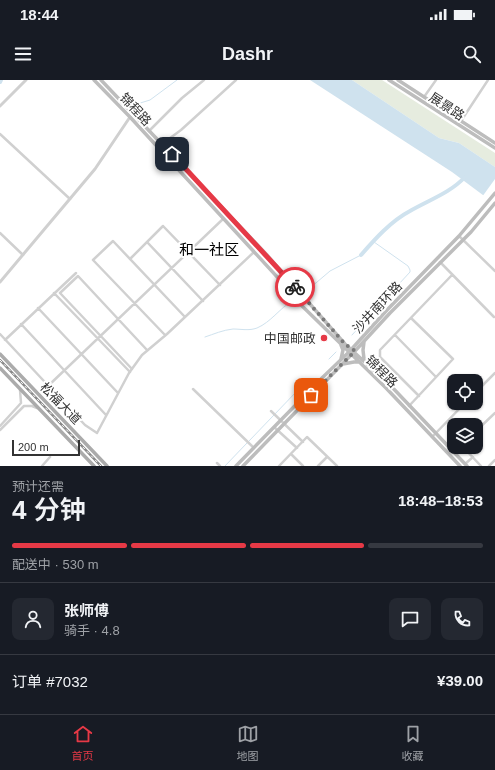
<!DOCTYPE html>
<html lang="zh">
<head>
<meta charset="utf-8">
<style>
  :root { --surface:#171b24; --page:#242831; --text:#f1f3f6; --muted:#9ea1a6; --line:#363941; --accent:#e63946 }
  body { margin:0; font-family:Arial,"Noto Sans SC",sans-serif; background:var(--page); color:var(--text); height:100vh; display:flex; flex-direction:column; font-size:15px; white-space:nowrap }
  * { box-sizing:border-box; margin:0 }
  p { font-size:13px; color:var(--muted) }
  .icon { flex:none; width:22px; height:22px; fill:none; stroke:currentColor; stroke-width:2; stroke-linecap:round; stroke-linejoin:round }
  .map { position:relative; height:386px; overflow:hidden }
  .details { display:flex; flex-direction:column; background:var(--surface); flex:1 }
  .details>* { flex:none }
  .tools { position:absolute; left:447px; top:294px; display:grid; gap:8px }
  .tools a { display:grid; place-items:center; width:36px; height:36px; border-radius:8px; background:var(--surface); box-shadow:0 1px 3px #0004; font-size:20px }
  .scale { position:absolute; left:12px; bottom:10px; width:68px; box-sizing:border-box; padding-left:4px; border:2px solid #333; border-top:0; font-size:11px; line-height:14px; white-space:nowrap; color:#333; -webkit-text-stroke:3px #fff; paint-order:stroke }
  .pin { position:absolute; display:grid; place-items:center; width:34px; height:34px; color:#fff; margin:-17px; border-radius:8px; box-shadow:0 2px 6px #0006 }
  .courier { position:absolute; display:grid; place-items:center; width:40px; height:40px; margin:-20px; border:3px solid #e63946; border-radius:50%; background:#fff; color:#222; box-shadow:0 1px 5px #0007 }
  .summary em { font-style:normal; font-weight:600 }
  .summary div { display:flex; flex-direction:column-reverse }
  .summary { display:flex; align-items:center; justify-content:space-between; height:68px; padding:0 12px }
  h1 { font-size:26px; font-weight:600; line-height:30px }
  .bar { display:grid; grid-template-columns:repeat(4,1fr); gap:6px 4px; align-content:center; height:48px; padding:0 12px }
  .bar i { height:5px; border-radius:3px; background:var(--line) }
  .bar .on { background:var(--accent) }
  .bar p { grid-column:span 4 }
  .line { display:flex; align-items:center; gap:10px; padding:0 12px; border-top:1px solid var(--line) }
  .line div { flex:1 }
  .round { display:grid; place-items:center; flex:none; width:42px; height:42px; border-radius:8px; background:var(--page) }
  .status { display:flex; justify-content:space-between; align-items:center; height:28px; padding:0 20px; background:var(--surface); direction:ltr }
  .status svg { height:11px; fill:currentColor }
  header { display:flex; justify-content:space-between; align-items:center; height:52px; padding:0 12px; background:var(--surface); font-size:18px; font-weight:600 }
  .tabs { display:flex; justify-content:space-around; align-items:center; height:56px; border-top:1px solid var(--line); background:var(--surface); font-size:11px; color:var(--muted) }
  .tabs a { display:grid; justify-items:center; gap:2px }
  .tabs .on { color:var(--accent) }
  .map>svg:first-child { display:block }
</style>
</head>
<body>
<div class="status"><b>18:44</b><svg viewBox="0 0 49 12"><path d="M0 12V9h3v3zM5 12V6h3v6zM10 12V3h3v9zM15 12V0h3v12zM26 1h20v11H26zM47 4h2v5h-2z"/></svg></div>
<header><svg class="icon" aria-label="menu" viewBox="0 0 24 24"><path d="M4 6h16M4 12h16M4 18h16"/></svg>Dashr<svg class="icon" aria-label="search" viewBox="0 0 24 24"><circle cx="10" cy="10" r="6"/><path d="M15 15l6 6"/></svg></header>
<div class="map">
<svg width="495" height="386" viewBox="0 0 495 386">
  <rect width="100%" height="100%" fill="#fff"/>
  <path fill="#e6ecdf" d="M352,0H382L495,73V87L459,63L439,58Z"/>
  <path fill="#cfe2ee" d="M310,0H352L439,58L459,63L495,87V124L452,92Z"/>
  <path fill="#fff" d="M495,99V126L482,117Z"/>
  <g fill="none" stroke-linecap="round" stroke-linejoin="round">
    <path stroke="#cfe2ee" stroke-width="1" d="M137,24L150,20L177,0
      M310,208L330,191L361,175
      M352,255L410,192V190L408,186L374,162
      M205,257C214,254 223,250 233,249C241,249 249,251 257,248C271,242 279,229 292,221
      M329,279L336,272
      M249,361L298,310
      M225,386L247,363"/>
    <path stroke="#cfe2ee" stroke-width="4" d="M0,2L1,0
      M361,175C375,159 391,141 410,131C429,120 450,113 465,97"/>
    <path stroke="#d0d0d0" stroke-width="2.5" d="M424,17L436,0
      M461,41L488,0
      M149,51L182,18L204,0
      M0,54L70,119
      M162,64L181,50L236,0
      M0,153L23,175
      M459,156L495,191
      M147,162L203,221
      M130,179L163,146L220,205
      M440,182L494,237
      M54,213L130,292
      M38,228L118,313
      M21,244L106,335
      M0,254L85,345L97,353L129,293L142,275L167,254L254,172
      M165,255L93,180L113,161L185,237
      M395,255L436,297
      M5,260L76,193
      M132,289L60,213L78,196L147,270
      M48,306L223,139
      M302,306L311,315
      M386,308L399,296
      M193,309L254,368
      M476,312L495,293
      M419,316L380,277V270L452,195
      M409,326L453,279L411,238
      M271,331L303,362
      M0,346L21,323L20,310
      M274,347L297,368
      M0,350L24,326H32L37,328
      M476,351L495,333
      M432,357L465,323
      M463,367L481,386
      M291,374L303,386
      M217,383L220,386
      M465,384L473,377
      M42,386L50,377
      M279,386L307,357L337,386
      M318,386L327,377
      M489,386L495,380"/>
    <path stroke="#d0d0d0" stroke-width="3" d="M0,26L26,0
      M0,202L95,89L130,37"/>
    <path stroke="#bdbdbd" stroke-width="3.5" d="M94,0L130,37L291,212L298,222L386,308L460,386
      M101,0L267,175L345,264L390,305L467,386
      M389,0L495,68
      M398,0L495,63
      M341,265L343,270L341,279
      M364,279L363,270L364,262
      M343,284L354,282H360
      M236,386L323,297L349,272L387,230L459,156L495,113
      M243,386L355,271L390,233L471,152L495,123"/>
    <path stroke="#ababab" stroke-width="3.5" d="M0,274L107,386
      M0,288L94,386"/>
    <g stroke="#888" stroke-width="2.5">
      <path id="rail" d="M0,280L101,386"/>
    </g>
    <use href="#rail" stroke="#fff" stroke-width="1" stroke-dasharray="3" stroke-linecap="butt"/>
  </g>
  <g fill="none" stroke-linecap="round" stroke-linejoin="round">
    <path stroke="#7a7a7a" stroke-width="4" stroke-dasharray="0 7.2" d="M295,207L345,264L355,271L311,315"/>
    <path stroke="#e63946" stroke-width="5" d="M172,74L295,207"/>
  </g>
  <circle fill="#e63946" stroke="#fff" stroke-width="1.5" cx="324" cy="258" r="4"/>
  <g text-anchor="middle" stroke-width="4" stroke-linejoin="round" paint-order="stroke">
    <g font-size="13" fill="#333" stroke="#fff">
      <text transform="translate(447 26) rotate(33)" y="5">展景路</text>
      <text transform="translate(136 29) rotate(47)" y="5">锦程路</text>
      <text transform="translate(377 227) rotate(-47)" y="5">沙井南环路</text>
      <text transform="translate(382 291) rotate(45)" y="5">锦程路</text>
      <text transform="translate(61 323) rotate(46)" y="5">松福大道</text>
    </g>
    <g font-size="13" fill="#333" stroke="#fff" text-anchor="end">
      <text x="316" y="263">中国邮政</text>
    </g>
    <g font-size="15" fill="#000" stroke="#fff">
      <text x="209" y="175">和一社区</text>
    </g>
  </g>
</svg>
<div class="tools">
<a><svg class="icon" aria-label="locate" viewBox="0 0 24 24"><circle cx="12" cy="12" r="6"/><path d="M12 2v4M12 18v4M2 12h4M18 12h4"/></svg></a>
<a><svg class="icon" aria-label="layers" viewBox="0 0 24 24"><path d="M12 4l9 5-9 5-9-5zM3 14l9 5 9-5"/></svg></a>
</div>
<div class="scale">200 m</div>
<div class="pin" style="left:311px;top:315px;background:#ea580c"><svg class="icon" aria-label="bag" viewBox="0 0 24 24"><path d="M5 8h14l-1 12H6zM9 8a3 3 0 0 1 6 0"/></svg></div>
<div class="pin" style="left:172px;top:74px;background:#1f2937"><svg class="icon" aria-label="home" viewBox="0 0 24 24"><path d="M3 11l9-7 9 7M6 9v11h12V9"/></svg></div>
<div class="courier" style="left:295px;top:207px"><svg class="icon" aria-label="bike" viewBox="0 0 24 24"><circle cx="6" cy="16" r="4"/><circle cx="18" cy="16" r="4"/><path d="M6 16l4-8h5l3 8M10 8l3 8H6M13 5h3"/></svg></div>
</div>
<section class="details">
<div class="summary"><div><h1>4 分钟</h1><p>预计还需</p></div><em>18:48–18:53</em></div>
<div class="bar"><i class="on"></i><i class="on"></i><i class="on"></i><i></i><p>配送中 · 530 m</p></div>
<div class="line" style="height:72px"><a class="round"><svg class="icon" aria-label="person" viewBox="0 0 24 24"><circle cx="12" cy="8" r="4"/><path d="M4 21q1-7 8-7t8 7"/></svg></a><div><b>张师傅</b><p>骑手 · 4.8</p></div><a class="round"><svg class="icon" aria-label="chat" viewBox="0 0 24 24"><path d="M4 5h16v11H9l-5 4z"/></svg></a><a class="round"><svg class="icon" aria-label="phone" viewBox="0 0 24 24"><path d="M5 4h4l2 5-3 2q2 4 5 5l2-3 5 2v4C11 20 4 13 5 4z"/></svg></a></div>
<div class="line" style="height:52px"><div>订单 #7032</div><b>¥39.00</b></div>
</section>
<nav class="tabs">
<a class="on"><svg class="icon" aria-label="home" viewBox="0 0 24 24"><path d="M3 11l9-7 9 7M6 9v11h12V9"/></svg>首页</a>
<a><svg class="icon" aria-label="map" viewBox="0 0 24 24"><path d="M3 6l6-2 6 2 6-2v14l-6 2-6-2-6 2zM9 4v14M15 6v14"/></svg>地图</a>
<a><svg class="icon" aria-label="saved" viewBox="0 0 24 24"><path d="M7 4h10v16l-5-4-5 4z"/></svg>收藏</a>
</nav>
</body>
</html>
